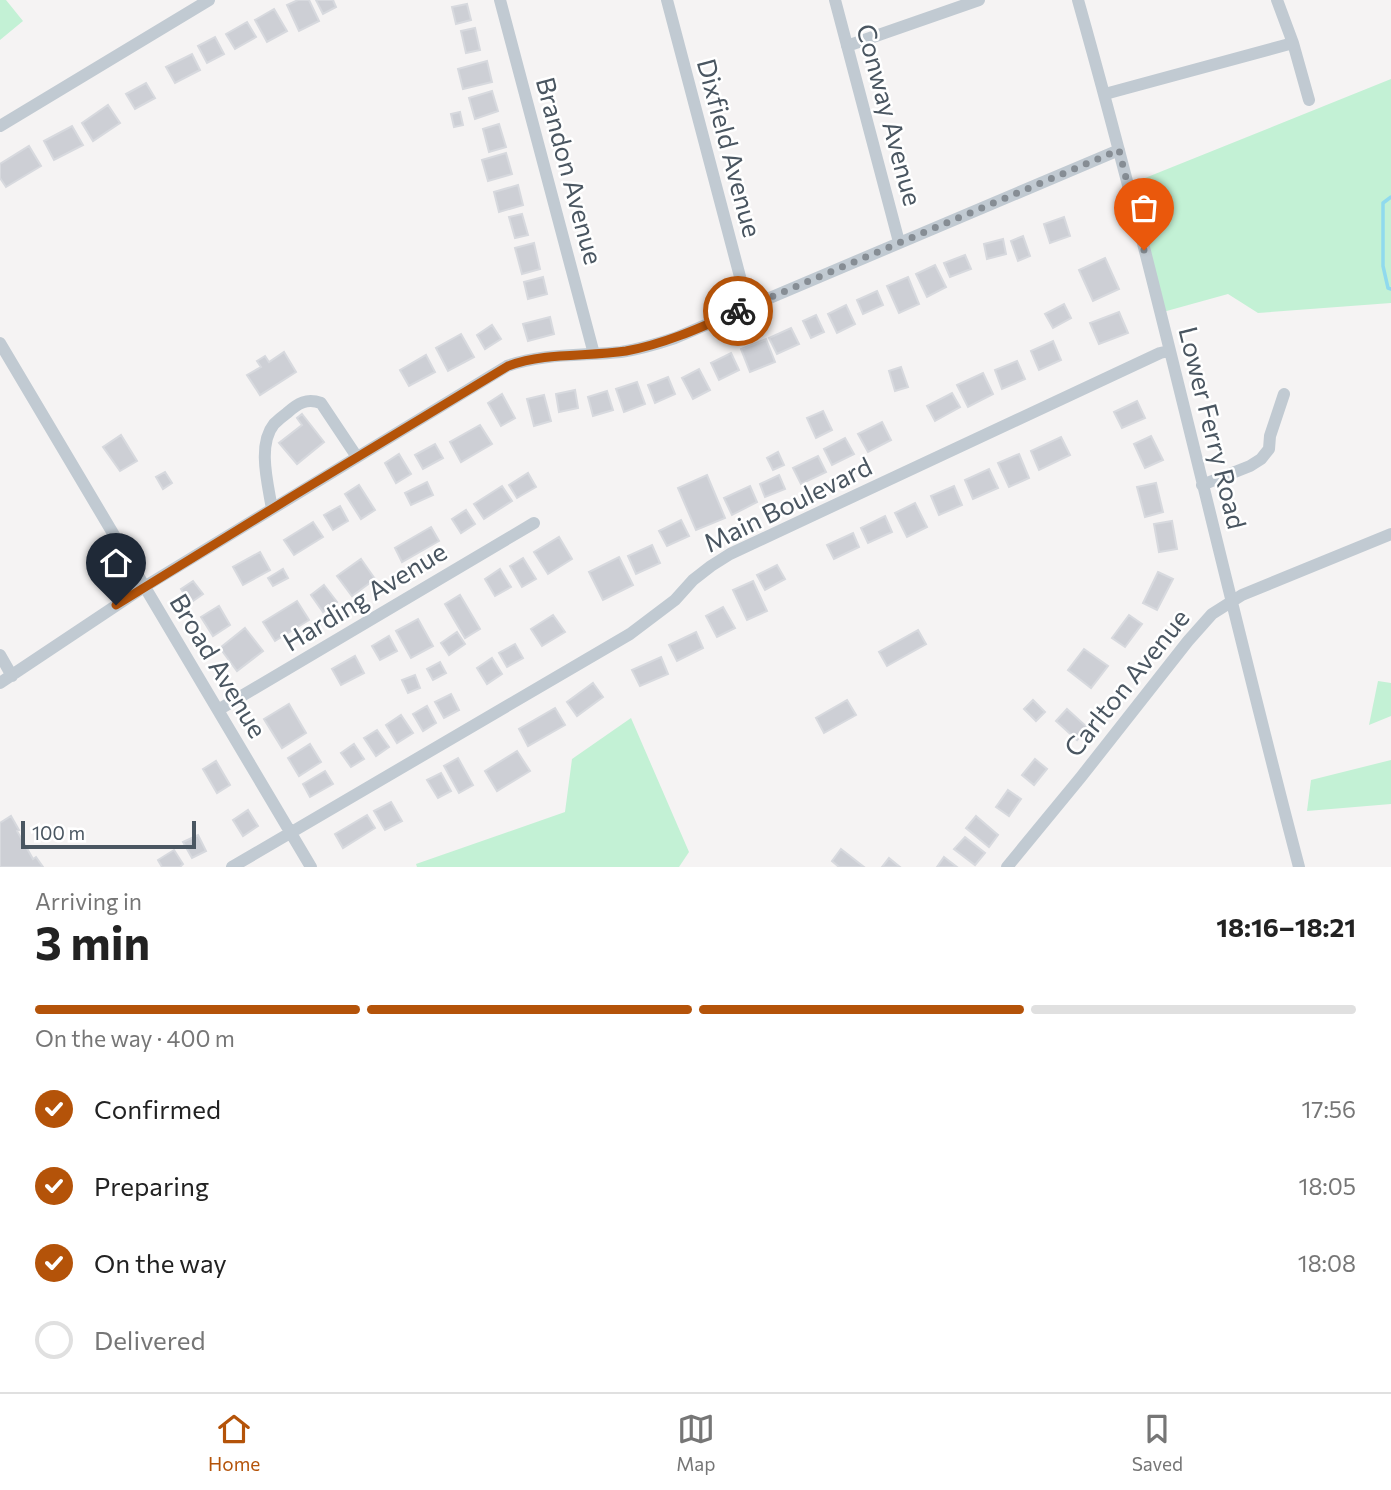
<!DOCTYPE html>
<html lang="en">
<head>
<meta charset="utf-8">
<style>
  :root { --surface:#fff; --page:#f6f6f6; --text:#222; --muted:#767676; --line:#e0e0e0; --accent:#b45309 }
  body { margin:0; font-family:Commissioner,sans-serif; background:var(--page); color:var(--text); height:100vh; display:flex; flex-direction:column; font-size:26px; white-space:nowrap }
  * { box-sizing:border-box; margin:0 }
  p { font-size:23px; color:var(--muted) }
  .icon { flex:none; width:38px; height:38px; fill:none; stroke:currentColor; stroke-width:2; stroke-linecap:round; stroke-linejoin:round }
  .map { position:relative; height:867px; overflow:hidden }
  .sheet { display:flex; flex-direction:column; background:var(--surface); flex:1 }
  .sheet>* { flex:none }
  .scale { position:absolute; left:21px; bottom:18px; width:175px; box-sizing:border-box; padding-left:7px; border:4px solid #4a5661; border-top:0; font-size:19px; line-height:24px; white-space:nowrap; color:#4a5661; -webkit-text-stroke:5px #fff; paint-order:stroke }
  .pin { position:absolute; display:grid; place-items:center; width:60px; height:60px; color:#fff; margin:-72px -30px; border-radius:50% 50% 50% 0; rotate:-45deg; box-shadow:0 0 7px #0007 }
  .pin .icon { rotate:45deg }
  .courier { position:absolute; display:grid; place-items:center; width:70px; height:70px; margin:-35px; border:5px solid #b45309; border-radius:50%; background:#fff; color:#222; box-shadow:0 2px 9px #0007 }
  .headline em { font-style:normal; font-weight:700 }
  .headline div { display:flex; flex-direction:column-reverse }
  .headline { display:flex; align-items:center; justify-content:space-between; height:119px; padding:0 35px }
  h1 { font-size:46px; font-weight:700; line-height:52px }
  .bar { display:grid; grid-template-columns:repeat(4,1fr); gap:10px 7px; align-content:center; height:84px; padding:0 35px }
  .bar i { height:9px; border-radius:5px; background:var(--line) }
  .bar .current { background:var(--accent) }
  .bar p { grid-column:span 4 }
  ol { padding:0 35px; list-style:none }
  li { display:flex; align-items:center; gap:21px; height:77px }
  li p { margin-inline-start:auto }
  li .icon { padding:7px; border-radius:50%; background:var(--accent); color:#fff; stroke-width:4 }
  li:last-child { color:var(--muted) }
  li i { width:38px; height:38px; border:4px solid var(--line); border-radius:50% }
  .tabs { display:flex; justify-content:space-around; align-items:center; height:98px; border-top:2px solid var(--line); background:var(--surface); font-size:19px; color:var(--muted) }
  .tabs a { display:grid; justify-items:center; gap:4px }
  .tabs .current { color:var(--accent) }
  .map>svg:first-child { display:block }
</style>
</head>
<body>
<div class="map">
<svg width="1391" height="867" viewBox="0 0 1391 867">
  <rect width="100%" height="100%" fill="#f5f3f3"/>
  <path fill="#c3f1d5" d="M0,0H6L23,21L0,40Z
    M1391,79V303L1258,313L1228,294L1163,312L1135,182Z
    M1378,681L1391,683V716L1369,725Z
    M631,718L689,852L679,867H417L416,864L565,812L572,759Z
    M1391,760V804L1307,811L1311,780Z"/>
  <g fill="none" stroke-linecap="round" stroke-linejoin="round">
    <path stroke="#90daee" stroke-width="3.5" d="M1391,197L1383,203V266L1388,288L1391,289"/>
  </g>
  <path fill="#cdcfd5" stroke="#d7d9de" stroke-width="2" d="M298,0H309L319,21L299,31L287,5Z
    M316,0H333L336,7L323,14Z
    M467,4L471,20L456,24L452,7Z
    M274,9L287,31L267,42L255,20Z
    M247,22L256,37L235,49L226,34Z
    M475,28L480,50L466,53L461,31Z
    M215,37L224,54L207,63L198,46Z
    M192,54L200,70L175,83L166,67Z
    M487,61L492,82L463,89L458,69Z
    M146,83L155,98L135,109L126,94Z
    M492,91L498,111L475,119L469,98Z
    M108,105L120,123L93,141L82,123Z
    M460,112L463,125L454,127L451,114Z
    M499,124L506,147L489,152L483,129Z
    M72,126L83,145L54,160L44,141Z
    M29,146L41,166L6,187L0,178V164Z
    M506,153L512,174L488,181L482,160Z
    M518,185L523,205L499,212L494,192Z
    M522,214L528,235L515,238L509,217Z
    M1064,217L1070,236L1050,243L1044,224Z
    M1023,236L1030,256L1018,261L1011,241Z
    M1003,239L1006,254L987,259L984,244Z
    M534,243L540,269L522,274L515,248Z
    M965,255L971,269L950,277L944,263Z
    M1105,258L1119,289L1093,301L1079,270Z
    M935,265L946,287L927,297L916,274Z
    M543,277L547,294L528,299L524,282Z
    M908,277L919,304L899,313L887,286Z
    M877,291L883,305L863,314L857,300Z
    M1064,304L1071,318L1053,328L1045,314Z
    M846,305L855,324L837,333L828,314Z
    M1119,312L1128,333L1099,344L1090,323Z
    M816,315L824,332L811,338L803,321Z
    M550,317L554,334L528,341L523,324Z
    M492,325L501,339L485,349L477,335Z
    M791,328L799,344L777,354L769,338Z
    M461,334L474,357L448,371L436,348Z
    M766,339L775,362L750,372L741,349Z
    M1053,341L1061,360L1039,370L1031,351Z
    M284,352L296,372L260,395L247,375L261,367L257,361L265,356L269,362Z
    M731,353L739,370L719,380L711,363Z
    M426,355L435,372L409,386L400,370Z
    M1017,361L1025,379L1002,389L995,370Z
    M901,367L908,387L895,391L889,371Z
    M699,369L710,390L693,399L682,378Z
    M983,373L993,394L968,407L957,385Z
    M668,377L675,394L655,403L648,385Z
    M637,382L645,404L624,412L616,389Z
    M575,390L578,408L559,412L556,394Z
    M607,391L613,410L593,416L588,397Z
    M952,393L960,407L935,421L927,406Z
    M502,394L515,418L501,426L488,403Z
    M544,395L551,421L534,426L527,399Z
    M1137,401L1145,418L1122,428L1114,412Z
    M823,411L832,430L816,438L807,418Z
    M302,414L324,442L297,464L279,443L302,425L297,418Z
    M882,422L891,440L868,452L858,434Z
    M480,425L492,444L461,462L450,442Z
    M121,435L137,461L120,471L103,447Z
    M1151,436L1163,460L1145,468L1134,444Z
    M1061,437L1070,455L1039,470L1031,451Z
    M845,438L854,454L832,465L824,449Z
    M435,444L443,458L423,469L415,455Z
    M778,452L784,465L773,470L767,458Z
    M399,454L411,474L396,483L385,463Z
    M1019,454L1029,478L1009,487L998,463Z
    M818,456L826,472L801,484L793,468Z
    M989,469L998,488L973,499L965,480Z
    M165,472L172,483L163,489L156,477Z
    M528,473L536,487L517,498L509,485Z
    M707,475L725,518L696,530L678,488Z
    M779,475L785,489L765,497L760,484Z
    M427,482L433,495L411,505L405,493Z
    M1156,483L1163,512L1145,517L1137,487Z
    M359,485L375,510L361,519L345,494Z
    M502,486L512,501L484,519L474,504Z
    M750,486L757,502L732,515L724,498Z
    M954,486L962,505L939,515L931,496Z
    M915,503L927,527L907,537L895,513Z
    M340,506L348,521L333,530L324,515Z
    M466,510L475,524L461,533L452,519Z
    M885,516L892,532L868,543L861,528Z
    M681,520L689,536L667,546L659,531Z
    M1172,521L1177,549L1159,552L1154,524Z
    M313,522L323,537L294,555L284,540Z
    M431,527L439,541L402,562L395,548Z
    M853,533L859,547L834,559L827,545Z
    M559,537L572,559L548,574L534,552Z
    M652,545L660,563L636,574L628,556Z
    M260,552L270,570L243,585L233,567Z
    M619,557L633,585L603,600L589,572Z
    M523,558L536,579L522,587L510,566Z
    M361,559L375,579L352,596L337,576Z
    M777,565L785,579L765,590L757,575Z
    M283,569L288,578L273,586L268,578Z
    M500,569L511,587L495,596L485,579Z
    M1158,572L1173,579L1157,610L1143,603Z
    M193,581L203,594L190,603L181,589Z
    M753,581L767,611L747,620L733,590Z
    M324,585L337,602L323,612L311,595Z
    M460,595L480,629L465,638L445,604Z
    M297,601L309,620L275,641L263,622Z
    M219,606L230,625L213,636L201,617Z
    M723,607L735,628L717,637L706,616Z
    M553,615L565,632L542,646L531,629Z
    M1129,615L1142,624L1125,647L1112,638Z
    M418,619L433,646L411,658L396,631Z
    M245,628L263,651L237,671L220,648Z
    M918,630L926,644L887,666L879,652Z
    M457,632L465,644L449,655L441,643Z
    M696,632L703,648L677,661L669,645Z
    M389,636L397,651L380,660L372,646Z
    M515,644L523,658L507,667L499,653Z
    M1084,649L1108,666L1091,688L1068,670Z
    M355,656L364,673L341,685L332,669Z
    M661,657L668,674L640,686L632,670Z
    M492,658L502,674L487,684L477,668Z
    M440,662L446,673L433,680L427,669Z
    M415,675L420,688L408,693L402,680Z
    M593,683L603,697L577,716L567,702Z
    M451,694L459,710L444,718L435,702Z
    M847,700L856,715L824,733L816,718Z
    M1033,700L1045,712L1036,721L1024,709Z
    M289,704L306,733L282,748L264,719Z
    M427,706L436,723L423,731L413,714Z
    M555,708L565,725L528,746L519,729Z
    M1067,709L1088,728L1077,740L1056,721Z
    M401,715L413,733L397,743L386,725Z
    M377,730L389,747L376,756L364,738Z
    M310,744L321,762L299,776L288,758Z
    M354,744L364,759L351,767L341,753Z
    M517,751L530,771L497,791L485,771Z
    M458,758L473,785L459,793L444,766Z
    M1035,759L1047,769L1034,785L1022,775Z
    M216,761L230,785L217,793L203,769Z
    M325,771L333,784L310,797L303,784Z
    M441,773L451,791L438,798L427,780Z
    M1008,790L1021,799L1009,816L996,807Z
    M391,802L402,821L385,830L374,811Z
    M248,810L258,826L243,836L233,820Z
    M367,815L375,828L343,848L335,834Z
    M11,816L19,830L17,831L33,859L36,857L43,867H0V823Z
    M976,816L998,835L989,847L966,828Z
    M198,835L206,851L192,858L183,842Z
    M965,837L985,853L975,865L954,849Z
    M841,849L864,867H839L832,861Z
    M174,850L183,864L180,867H162L158,860Z
    M944,857L957,867H937Z
    M889,858L900,867H882Z"/>
  <g fill="none" stroke-linecap="round" stroke-linejoin="round">
    <path stroke="#c1cad2" stroke-width="12" d="M500,0L594,354
      M667,0L748,307
      M835,0L899,242
      M1078,0C1159,287 1223,579 1299,867
      M1277,0L1293,43L1309,100
      M847,46L979,0
      M1105,94L1293,43
      M0,126L209,0
      M0,343L311,867
      M1202,485L1250,466L1261,459L1269,449L1270,436L1284,394
      M272,509C268,484 257,445 274,424C278,420 283,416 287,413C298,403 307,398 321,403L357,457
      M0,655L12,676
      M0,683L144,587L507,366C544,353 583,356 621,352C640,349 657,344 675,338L1119,150
      M218,710L534,523
      M232,867L630,634L675,600L693,580L711,566L730,554L1160,353L1169,351
      M1007,867L1081,777L1188,641L1212,614L1242,595L1391,534"/>
  </g>
  <g fill="none" stroke-linecap="round" stroke-linejoin="round">
    <path stroke="#868d94" stroke-width="7" stroke-dasharray="0 12.6" d="M738,311L1119,150L1144,250"/>
    <path stroke="#b45309" stroke-width="9" d="M116,605L293,496L508,366C545,352 586,357 626,351C665,344 702,327 738,311"/>
  </g>
  <g text-anchor="middle" stroke-width="5" stroke-linejoin="round" paint-order="stroke">
    <g font-size="26" fill="#4a5661" stroke="#fff">
      <text transform="translate(889 115) rotate(75)" y="9">Conway Avenue</text>
      <text transform="translate(729 148) rotate(75)" y="9">Dixfield Avenue</text>
      <text transform="translate(569 171) rotate(75)" y="9">Brandon Avenue</text>
      <text transform="translate(1212 428) rotate(76)" y="9">Lower Ferry Road</text>
      <text transform="translate(788 505) rotate(-26)" y="9">Main Boulevard</text>
      <text transform="translate(365 597) rotate(-31)" y="9">Harding Avenue</text>
      <text transform="translate(218 666) rotate(59)" y="9">Broad Avenue</text>
      <text transform="translate(1127 683) rotate(-51)" y="9">Carlton Avenue</text>
    </g>
  </g>
</svg>
<div class="scale">100 m</div>
<div class="pin" style="left:1144px;top:250px;background:#ea580c"><svg class="icon" aria-label="bag" viewBox="0 0 24 24"><path d="M5 8h14l-1 12H6zM9 8a3 3 0 0 1 6 0"/></svg></div>
<div class="pin" style="left:116px;top:605px;background:#1f2937"><svg class="icon" aria-label="home" viewBox="0 0 24 24"><path d="M3 11l9-7 9 7M6 9v11h12V9"/></svg></div>
<div class="courier" style="left:738px;top:311px"><svg class="icon" aria-label="bike" viewBox="0 0 24 24"><circle cx="6" cy="16" r="4"/><circle cx="18" cy="16" r="4"/><path d="M6 16l4-8h5l3 8M10 8l3 8H6M13 5h3"/></svg></div>
</div>
<section class="sheet">
<div class="headline"><div><h1>3 min</h1><p>Arriving in</p></div><em>18:16–18:21</em></div>
<div class="bar"><i class="current"></i><i class="current"></i><i class="current"></i><i></i><p>On the way · 400 m</p></div>
<ol>
<li><svg class="icon" aria-label="check" viewBox="0 0 24 24"><path d="M5 12l5 5 9-10"/></svg>Confirmed<p>17:56</p></li>
<li><svg class="icon" aria-label="check" viewBox="0 0 24 24"><path d="M5 12l5 5 9-10"/></svg>Preparing<p>18:05</p></li>
<li><svg class="icon" aria-label="check" viewBox="0 0 24 24"><path d="M5 12l5 5 9-10"/></svg>On the way<p>18:08</p></li>
<li><i></i>Delivered</li>
</ol>
</section>
<nav class="tabs">
<a class="current"><svg class="icon" aria-label="home" viewBox="0 0 24 24"><path d="M3 11l9-7 9 7M6 9v11h12V9"/></svg>Home</a>
<a><svg class="icon" aria-label="map" viewBox="0 0 24 24"><path d="M3 6l6-2 6 2 6-2v14l-6 2-6-2-6 2zM9 4v14M15 6v14"/></svg>Map</a>
<a><svg class="icon" aria-label="saved" viewBox="0 0 24 24"><path d="M7 4h10v16l-5-4-5 4z"/></svg>Saved</a>
</nav>
</body>
</html>
